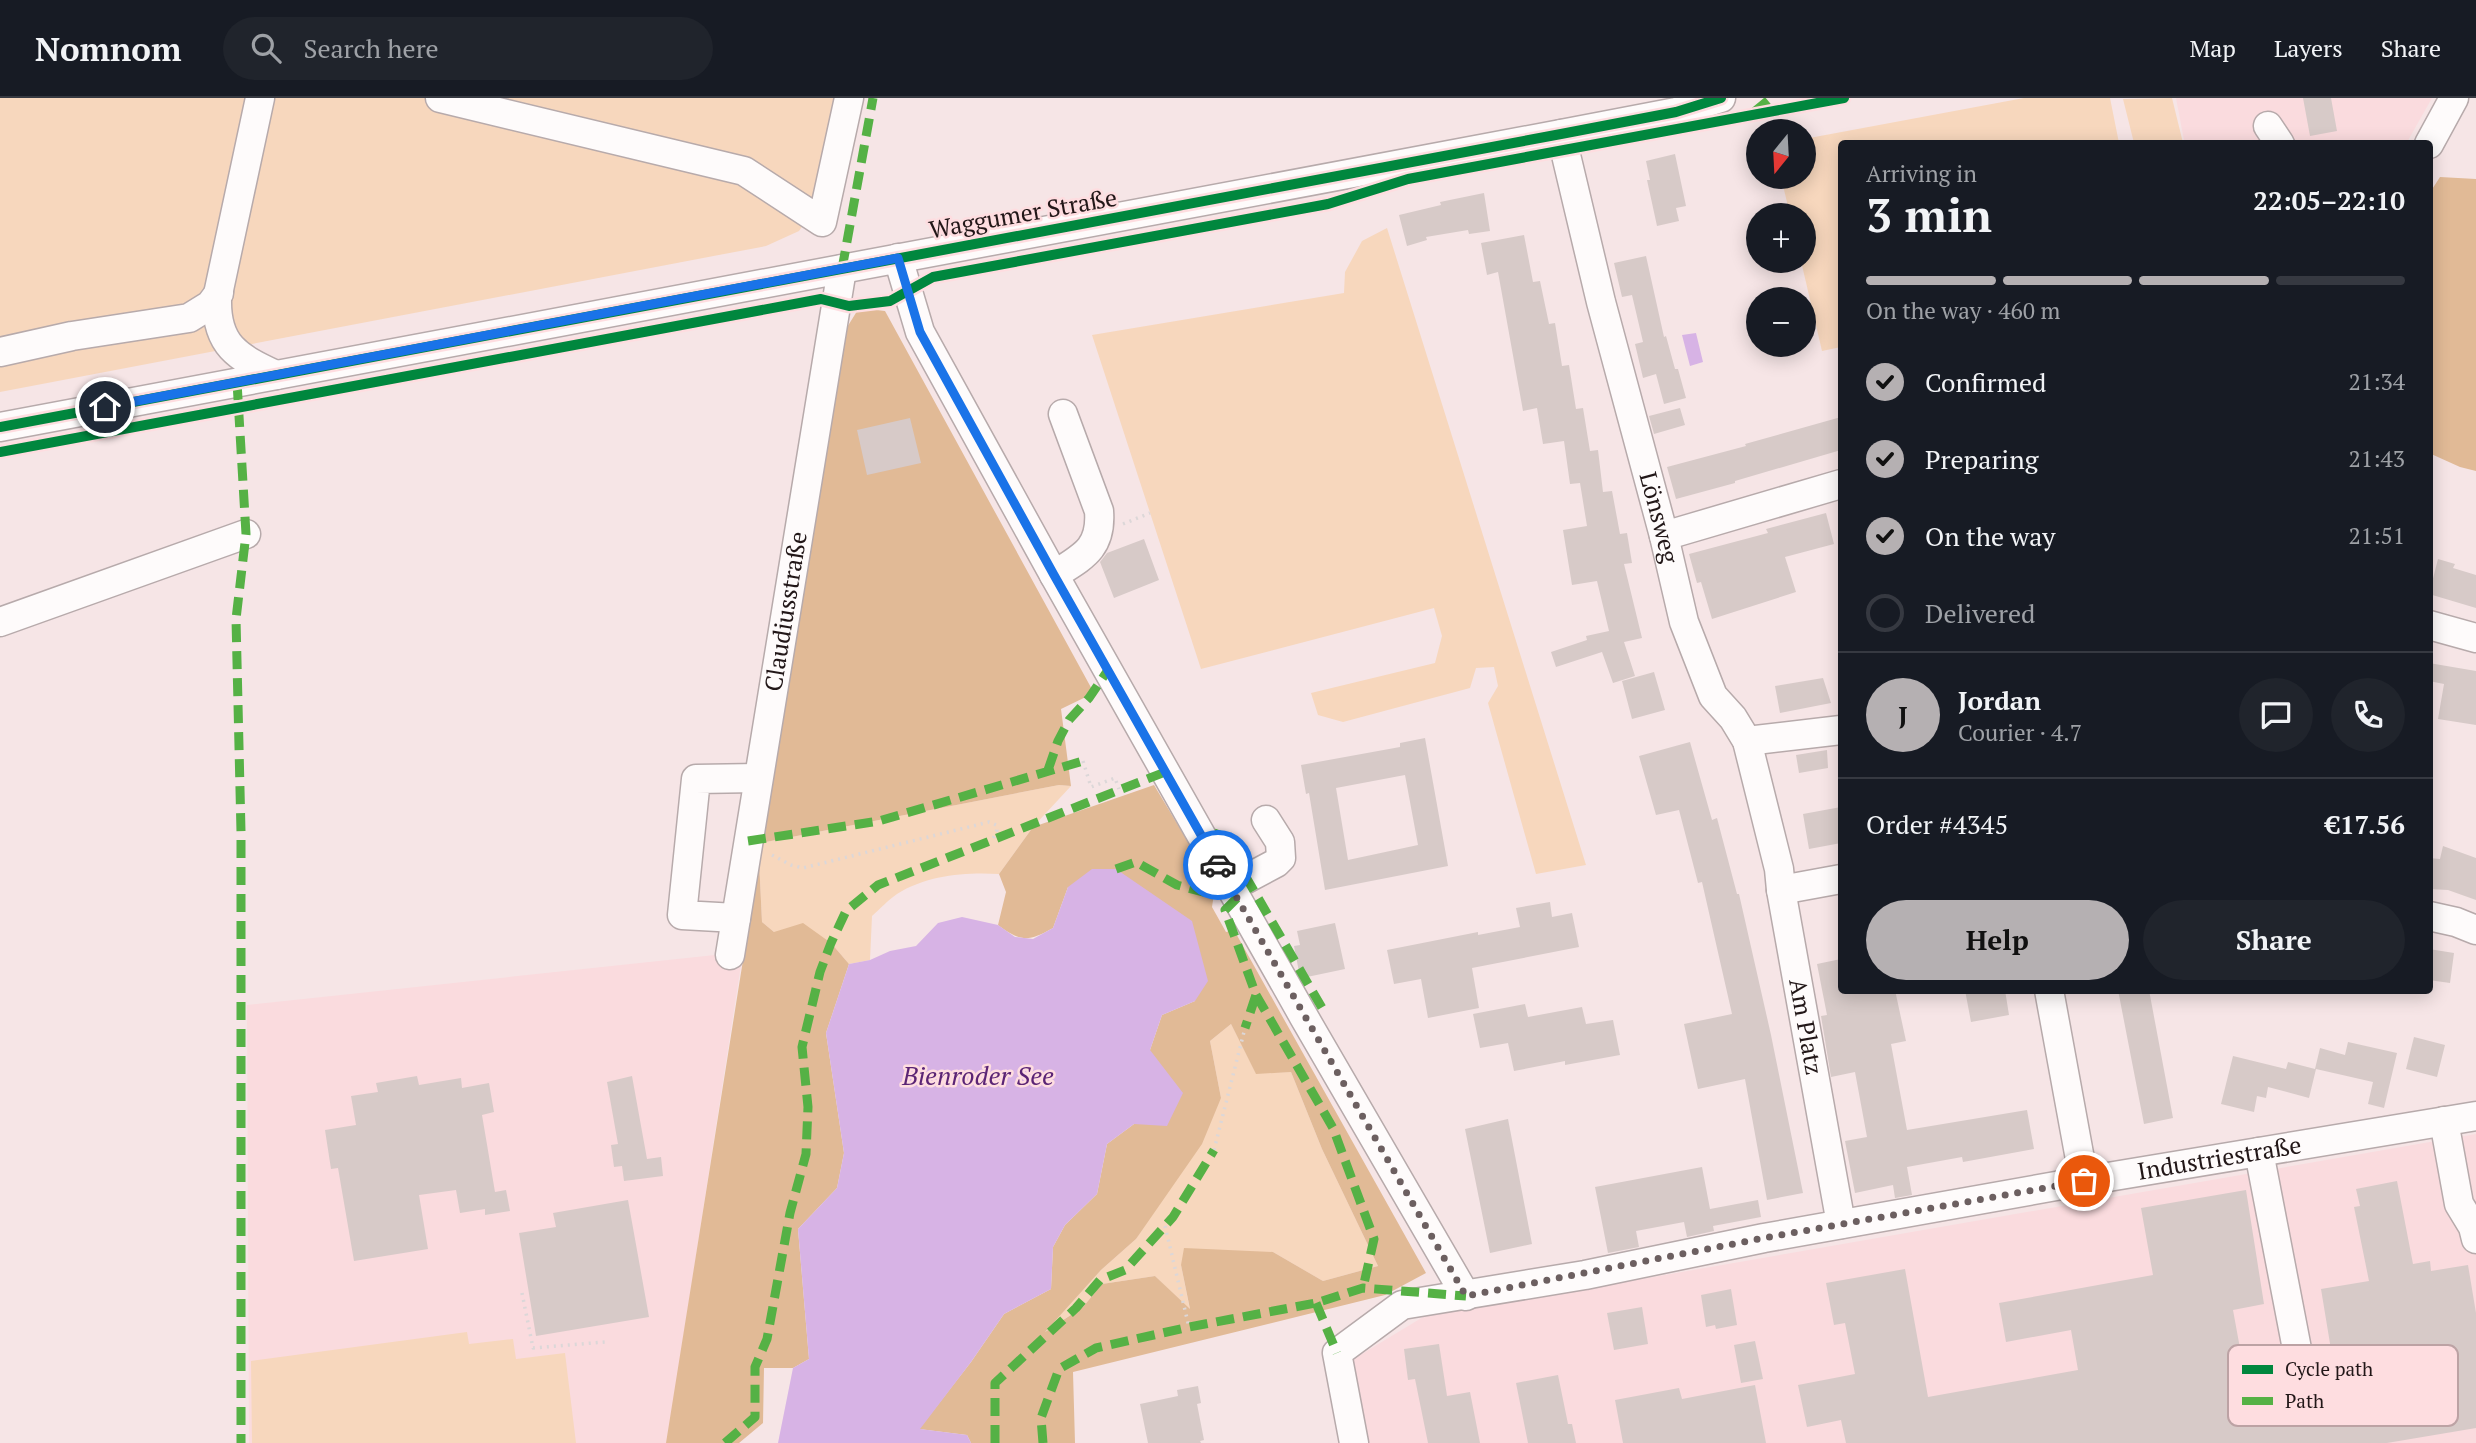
<!DOCTYPE html>
<html lang="en">
<head>
<meta charset="utf-8">
<style>
  :root { --surface:#171b24; --page:#20242c; --text:#f1f3f6; --muted:#9ea1a6; --line:#363941; --accent:#b5b0b2 }
  body { margin:0; font-family:"PT Serif",serif; background:var(--page); color:var(--text); height:100vh; display:flex; flex-direction:column; font-size:26px; white-space:nowrap }
  * { box-sizing:border-box; margin:0 }
  p { font-size:23px; color:var(--muted) }
  .icon { flex:none; width:38px; height:38px; fill:none; stroke:currentColor; stroke-width:2; stroke-linecap:round; stroke-linejoin:round }
  .map { position:relative; flex:1; overflow:hidden }
  .sheet { position:absolute; left:1838px; top:42px; width:595px; height:854px; display:flex; flex-direction:column; background:var(--surface); border-radius:7px; box-shadow:0 4px 18px #0003 }
  .sheet>* { flex:none }
  .needle { width:46px; rotate:198deg }
  .fabs { position:absolute; left:1746px; top:21px; display:grid; gap:14px }
  .fabs a { display:grid; place-items:center; width:70px; height:70px; border-radius:50%; background:var(--surface); box-shadow:0 4px 18px #0003; font-size:35px }
  .pin { position:absolute; display:grid; place-items:center; width:60px; height:60px; color:#fff; margin:-30px; border:4px solid #fff; border-radius:50%; box-shadow:0 2px 7px #0007 }
  .courier { position:absolute; display:grid; place-items:center; width:70px; height:70px; margin:-35px; border:5px solid #1a73e8; border-radius:50%; background:#fff; color:#222; box-shadow:0 2px 9px #0007 }
  .headline em { font-style:normal; font-weight:700 }
  .headline div { display:flex; flex-direction:column-reverse }
  .headline { display:flex; align-items:center; justify-content:space-between; height:119px; padding:0 28px }
  h1 { font-size:46px; font-weight:700; line-height:52px }
  .bar { display:grid; grid-template-columns:repeat(4,1fr); gap:10px 7px; align-content:center; height:84px; padding:0 28px }
  .bar i { height:9px; border-radius:5px; background:var(--line) }
  .bar .selected { background:var(--accent) }
  .bar p { grid-column:span 4 }
  .line { display:flex; align-items:center; gap:18px; padding:0 28px; border-top:2px solid var(--line) }
  .line div { flex:1 }
  .round { display:grid; place-items:center; flex:none; width:74px; height:74px; border-radius:37px; background:var(--page) }
  ol { padding:0 28px; list-style:none }
  li { display:flex; align-items:center; gap:21px; height:77px }
  li p { margin-inline-start:auto }
  li .icon { padding:7px; border-radius:50%; background:var(--accent); color:#111; stroke-width:4 }
  li:last-child { color:var(--muted) }
  li i { width:38px; height:38px; border:4px solid var(--line); border-radius:50% }
  .action { display:flex; gap:14px; margin-top:auto; padding:14px 28px }
  .action a { flex:1; height:80px; border-radius:42px; background:var(--accent); color:#111; font-size:28px; font-weight:700; line-height:80px; text-align:center }
  .action a+a { background:var(--page); color:var(--text) }
  header { display:flex; align-items:center; gap:42px; box-sizing:border-box; height:98px; padding:0 35px; background:var(--surface); border-bottom:2px solid var(--line) }
  header strong { font-size:33px }
  nav { display:flex; gap:38px; margin-inline-start:auto; font-size:24px }
  .search { width:490px; height:63px; background:var(--page); display:flex; align-items:center; gap:18px; box-sizing:border-box; padding:0 24px; border-radius:38px; color:var(--muted); font-size:26px }
  .map>svg:first-child { display:block }
</style>
</head>
<body>
<header>
<strong>Nomnom</strong>
<div class="search"><svg class="icon" aria-label="search" viewBox="0 0 24 24"><circle cx="10" cy="10" r="6"/><path d="M15 15l6 6"/></svg>Search here</div>
<nav><a>Map</a><a>Layers</a><a>Share</a></nav>
</header>
<div class="map">
<svg width="2476" height="1345" viewBox="0 0 2476 1345">
  <rect width="100%" height="100%" fill="#f6e5e6"/>
  <path fill="#fadbde" d="M2176,0H2432L2406,46L2187,45L2184,42Z
    M743,854L667,1345H249L247,907Z
    M2476,1036V1345H1366L1352,1262L1423,1219Z"/>
  <path fill="#f7d7bd" d="M0,0H844L826,93L799,133L766,148L0,294Z
    M2024,0H2110L2119,45L1841,46V249L1822,253L1801,163H1804V117H1790L1781,79H1804V41Z
    M2172,0L2183,45H2134L2123,1Z
    M1387,130L1586,767L1536,776L1488,605L1498,588L1494,569L1476,570L1470,590L1343,624L1318,617L1311,595L1435,565L1442,538L1434,510L1201,571L1092,237L1344,195L1345,174L1362,143Z
    M1059,687L1071,688L1033,729L999,776C966,774 927,777 897,796C888,802 880,811 872,818L870,862L849,866L831,845L774,834L762,824L759,762L761,745Z
    M1231,926L1256,975L1291,974L1322,1051L1378,1168L1323,1183L1273,1154L1181,1167L1190,1212L1155,1178L1102,1186L1083,1209L1041,1236L1101,1172L1136,1141L1221,1000L1210,943Z
    M467,1234L469,1246L513,1241L516,1261L565,1255L576,1345H252L251,1263Z"/>
  <path fill="#e1ba96" fill-rule="evenodd" d="M2440,79L2476,81V373L2460,369L2429,355V96Z
    M859,210L885,213L1094,595L1061,611L1071,688L1059,687L761,745L836,247Z
    M1154,687L1215,789L1212,809L1226,834L1234,832L1426,1175L1385,1197L1073,1274L1075,1345H971L967,1337L919,1331L971,1264L1004,1216L1051,1191L1053,1149L1065,1127L1097,1096L1107,1046L1134,1026L1150,952L1162,917L1195,903L1068,789L1053,830C1028,844 1021,844 998,827L1006,794L999,776L1033,729ZM1231,926L1256,976L1291,974L1322,1051L1378,1168L1323,1183L1273,1154L1184,1150L1181,1167L1190,1211L1155,1178L1102,1186L1083,1209L1045,1234L1101,1172L1136,1141L1202,1046L1221,1000L1210,943Z
    M759,762L762,824L774,834L803,825L831,845L849,866L826,935L844,1055L837,1090L798,1131L809,1261L793,1270H764L763,1325L739,1345H666Z"/>
  <path fill="#d7b3e5" d="M1696,235L1703,264L1690,268L1682,237Z
    M1092,771H1116L1192,823L1208,883L1195,903L1162,917L1150,952L1183,995L1167,1028L1134,1026L1107,1046L1097,1096L1065,1127L1053,1149L1051,1191L1004,1216L971,1264L920,1331L967,1337L971,1345H778L793,1270L809,1261L798,1131L837,1090L844,1055L826,935L849,866L870,862L890,853L916,848L938,825L962,819L998,827L1015,839L1033,841L1053,830L1068,789Z"/>
  <path fill="#d7cac8" fill-rule="evenodd" d="M2303,0H2331L2337,33L2310,38Z
    M1675,56L1686,108L1676,110L1679,123L1657,128L1647,82H1650L1646,63Z
    M1484,95L1490,133L1469,136L1468,132L1426,139L1427,142L1407,148L1399,117L1441,107L1440,104Z
    M1524,137L1533,184L1540,183L1549,226L1555,225L1562,268L1569,267L1576,311L1583,310L1590,353L1598,352L1603,394L1612,393L1620,436L1627,435L1632,465L1624,466L1642,540L1624,544L1635,578L1613,585L1602,554L1556,569L1551,554L1587,542L1586,538L1609,533L1597,483L1572,487L1563,432L1587,428L1580,385L1570,386L1564,343L1543,346L1537,310L1523,313L1498,174L1487,177L1481,145Z
    M1646,158L1664,239L1666,238L1675,271H1678L1686,300L1664,306L1656,276L1643,280L1635,246L1643,244L1632,197L1622,199L1614,165Z
    M1680,310L1685,327L1654,336L1649,318Z
    M1841,319V352L1735,383V385L1676,401L1667,369L1746,348L1745,346Z
    M910,320L921,365L867,377L857,332Z
    M1826,415L1834,446L1785,459L1796,494L1712,521L1701,484L1697,485L1689,456L1768,435L1766,431Z
    M1144,441L1159,482L1114,500L1100,464L1107,455Z
    M2438,461L2455,466L2453,470L2476,477V510L2429,496Z
    M2429,565L2476,573V627L2438,621L2444,586L2429,583Z
    M1654,574L1665,612L1632,621L1622,583Z
    M1823,580L1831,605L1780,615L1775,588Z
    M1425,640L1448,768L1325,792L1309,695L1306,696L1301,667L1400,649V645ZM1405,677L1418,747L1348,762L1336,690Z
    M1690,644L1712,722L1717,720L1737,796H1739L1771,937L1803,1095L1767,1102L1745,981L1698,991L1684,926L1732,916L1702,784L1698,785L1679,712L1656,717L1639,658Z
    M1827,652L1828,670L1799,675L1796,657Z
    M1841,709V745L1809,751L1803,716Z
    M2443,748L2476,760V802L2448,792L2429,791V760L2440,761Z
    M1550,804L1552,819L1572,815L1579,849L1472,870L1479,910L1428,920L1421,881L1394,886L1387,852L1478,834V837L1520,829L1516,810Z
    M1335,825L1345,871L1307,879L1305,873L1299,874L1294,848L1300,847L1297,833Z
    M2429,851L2454,855L2450,885L2429,882Z
    M1841,861V892H1895L1906,943L1891,946L1907,1032L2027,1012L2034,1051L1963,1064L1962,1059L1907,1069L1912,1097L1895,1100L1893,1087L1855,1095L1845,1043L1867,1039L1855,974L1831,979L1821,918L1827,917L1817,866Z
    M1965,892H2005L2009,917L1971,924Z
    M2118,892H2149L2173,1020L2144,1026Z
    M1525,906L1528,919L1582,909L1586,926L1613,922L1620,957L1565,967V963L1514,973L1508,945L1480,950L1473,916Z
    M2414,939L2445,947L2437,979L2406,971Z
    M2348,944L2397,955L2384,1010L2368,1006L2373,984L2316,971L2309,1000L2268,989L2266,1000L2257,998L2254,1014L2221,1006L2233,958L2286,971L2288,964L2315,971L2320,950L2345,957Z
    M417,978L419,987L461,980L462,990L489,985L494,1014L482,1017L495,1094L506,1092L510,1113L485,1117V1111L460,1115L456,1092L419,1097L428,1151L354,1163L338,1070L331,1071L325,1032L356,1027L351,998L378,994L376,985Z
    M632,978L647,1061L661,1059L663,1078L624,1083L622,1068L614,1069L611,1047L618,1046L607,984Z
    M1508,1021L1532,1146L1490,1155L1465,1031Z
    M1702,1069L1710,1111L1758,1102L1761,1119L1713,1128L1714,1133L1687,1139L1684,1124L1636,1133L1639,1149L1608,1155L1595,1089Z
    M2397,1083L2413,1166L2430,1163L2431,1173L2468,1167L2476,1215V1330L2387,1345H1846L1841,1322L1807,1329L1798,1287L1855,1276L1845,1225L1834,1227L1826,1185L1905,1171L1928,1299L2078,1272L2071,1232L2006,1244L1999,1205L2153,1177L2141,1110L2246,1092L2264,1206L2233,1212L2254,1327L2341,1312L2321,1191L2369,1183L2354,1109L2360,1108L2356,1091Z
    M628,1102L649,1219L536,1238L519,1135L556,1129L553,1115Z
    M1731,1191L1737,1227L1716,1231L1715,1227L1706,1229L1701,1197Z
    M1642,1209L1648,1246L1614,1252L1607,1215Z
    M1755,1243L1763,1281L1741,1285L1734,1247Z
    M1439,1246L1447,1298L1470,1294L1480,1345H1428L1415,1281L1408,1282L1404,1251Z
    M1558,1277L1568,1326H1572L1576,1345H1528L1516,1285Z
    M1755,1287L1766,1345H1623L1615,1302L1679,1290L1682,1301Z
    M1198,1288L1201,1305L1197,1306L1204,1342L1200,1343L1201,1345H1148L1140,1306L1178,1298L1177,1292Z"/>
  <g fill="none" stroke-linecap="round" stroke-linejoin="round">
    <g stroke="#b7aaab" stroke-width="31">
      <g id="minor">
        <path d="M260,0L217,201C216,247 237,259 276,277"/>
        <path d="M440,0L744,73L822,124L849,0"/>
        <path d="M2268,28L2280,46"/>
        <path id="s1" d="M1561,36L1601,204L1664,438L1684,524L1713,598L1733,620L1747,643L1779,771L1781,792"/>
        <path d="M2429,46L2454,0"/>
        <path d="M898,160L920,234L1054,477L1304,919L1466,1198"/>
        <path d="M0,254L72,238L189,220L210,207L219,195"/>
        <path d="M0,329L1561,36L1676,14L1721,0"/>
        <path d="M1664,438L1841,386"/>
        <path d="M1054,477C1082,459 1102,451 1099,413L1063,316"/>
        <path d="M0,524L246,436"/>
        <path d="M2429,527L2476,540"/>
        <path d="M1747,643L1841,632"/>
        <path id="s2" d="M1841,781L1781,792L1841,1126"/>
        <path d="M1231,789L1276,765L1281,760L1280,744L1266,722"/>
        <path d="M2429,818L2456,824L2476,832"/>
        <path d="M736,820L682,817L696,681L758,680"/>
        <path id="s3" d="M730,857L842,171"/>
        <path d="M2049,892L2084,1083"/>
        <path d="M2444,1023L2459,1106L2473,1129L2476,1141"/>
        <path d="M2259,1054L2302,1277"/>
        <path id="s4" d="M1354,1345L1337,1255L1402,1207L1585,1177L1764,1140L2084,1083L2476,1018"/>
      </g>
    </g>
    <path stroke="#dcd7d8" stroke-width="3.5" stroke-dasharray="2 5" stroke-linecap="butt" d="M1123,426L1150,415
      M1083,663L1091,689L1115,680L1119,691
      M772,757L791,767L803,770L989,724L996,727L997,732L993,741
      M1214,1052L1245,930
      M1165,1128L1189,1229
      M522,1195L533,1250L605,1244"/>
    <use href="#minor" stroke="#fefbfb" stroke-width="28"/>
    <path stroke="#55b145" stroke-width="9" stroke-dasharray="18 9" stroke-linecap="butt" d="M1754,14L1771,0
      M842,171L873,0
      M237,284L246,436L236,521L241,734V1345
      M1048,672L1058,643L1069,622L1089,600L1108,572
      M1214,735L1222,738L1325,915
      M748,743L879,723L1083,663
      M1116,771L1136,764L1177,787L1203,794L1232,791
      M1237,800L1225,812L1256,897L1245,930
      M1256,897L1333,1030L1374,1141L1363,1190
      M1316,1205L1337,1255
      M725,1345L755,1319V1269L767,1241L790,1115L806,1056L808,1009L802,949L820,874L831,845L846,813L878,787L1165,674
      M995,1345V1285L1076,1210L1100,1182L1125,1172L1173,1119L1214,1052
      M1043,1345L1041,1320L1059,1271L1096,1250L1189,1229L1316,1205L1363,1190L1466,1198"/>
    <g stroke="#fedde0" stroke-width="15">
      <path id="cycleway" d="M0,329L1561,36L1676,14L1721,0
        M0,354L821,201L849,208L890,203L933,179L1328,106L1408,81L1844,0"/>
    </g>
    <use href="#cycleway" stroke="#00873e" stroke-width="10"/>
  </g>
  <g fill="none" stroke-linecap="round" stroke-linejoin="round">
    <path stroke="#6c5f60" stroke-width="7" stroke-dasharray="0 12.6" d="M1218,767L1466,1198L1764,1140L2084,1083"/>
    <path stroke="#1a73e8" stroke-width="9" d="M105,309L898,160L920,234L1054,477L1218,767"/>
  </g>
  <g text-anchor="middle" stroke-width="5" stroke-linejoin="round" paint-order="stroke">
    <g font-size="24" fill="#221718" stroke="#fedde0">
      <text transform="translate(1023 116) rotate(-10)" y="8">Waggumer Straße</text>
      <text dy="8" stroke="none"><textPath href="#s1" startOffset="396">Lönsweg</textPath></text>
      <text dy="8" stroke="none"><textPath href="#s3" startOffset="348">Claudiusstraße</textPath></text>
      <text dy="8" stroke="none"><textPath href="#s2" startOffset="200">Am Platz</textPath></text>
      <text dy="8" stroke="none"><textPath href="#s4" startOffset="1003">Industriestraße</textPath></text>
    </g>
    <g font-size="26" font-style="italic" fill="#5b2475" stroke="#fedde0">
      <text x="978" y="987">Bienroder See</text>
    </g>
  </g>
  <rect x="2228" y="1247" width="230" height="81" rx="10" fill="#fedde0" stroke="#bca2a4" stroke-width="2"/>
  <rect x="2242" y="1267" width="31" height="9" fill="#00873e"/>
  <rect x="2242" y="1299" width="31" height="8" fill="#55b145"/>
  <g font-size="19" fill="#221718">
    <text x="2285" y="1278">Cycle path</text>
    <text x="2285" y="1310">Path</text>
  </g>
</svg>
<div class="fabs">
<a><svg class="needle" viewBox="-14 -14 28 28"><path d="M0-13l5 13h-10z" fill="#e53935"/><path d="M0 13l5-13h-10z" fill="#9ea1a6"/></svg></a>
<a>+</a>
<a>−</a>
</div>
<div class="pin" style="left:2084px;top:1083px;background:#ea580c"><svg class="icon" aria-label="bag" viewBox="0 0 24 24"><path d="M5 8h14l-1 12H6zM9 8a3 3 0 0 1 6 0"/></svg></div>
<div class="pin" style="left:105px;top:309px;background:#1f2937"><svg class="icon" aria-label="home" viewBox="0 0 24 24"><path d="M3 11l9-7 9 7M6 9v11h12V9"/></svg></div>
<div class="courier" style="left:1218px;top:767px"><svg class="icon" aria-label="car" viewBox="0 0 24 24"><path d="M5 17H2v-5l4-1 3-4h7l3 4 3 1v5h-3M9 17h6M6 11h13"/><circle cx="7" cy="17" r="2"/><circle cx="17" cy="17" r="2"/></svg></div>
<section class="sheet">
<div class="headline"><div><h1>3 min</h1><p>Arriving in</p></div><em>22:05–22:10</em></div>
<div class="bar"><i class="selected"></i><i class="selected"></i><i class="selected"></i><i></i><p>On the way · 460 m</p></div>
<ol>
<li><svg class="icon" aria-label="check" viewBox="0 0 24 24"><path d="M5 12l5 5 9-10"/></svg>Confirmed<p>21:34</p></li>
<li><svg class="icon" aria-label="check" viewBox="0 0 24 24"><path d="M5 12l5 5 9-10"/></svg>Preparing<p>21:43</p></li>
<li><svg class="icon" aria-label="check" viewBox="0 0 24 24"><path d="M5 12l5 5 9-10"/></svg>On the way<p>21:51</p></li>
<li><i></i>Delivered</li>
</ol>
<div class="line" style="height:126px"><b class="round" style="background:var(--accent);color:#111">J</b><div><b>Jordan</b><p>Courier · 4.7</p></div><a class="round"><svg class="icon" aria-label="chat" viewBox="0 0 24 24"><path d="M4 5h16v11H9l-5 4z"/></svg></a><a class="round"><svg class="icon" aria-label="phone" viewBox="0 0 24 24"><path d="M5 4h4l2 5-3 2q2 4 5 5l2-3 5 2v4C11 20 4 13 5 4z"/></svg></a></div>
<div class="line" style="height:91px"><div>Order #4345</div><b>€17.56</b></div>
<div class="action"><a>Help</a><a>Share</a></div>
</section>
</div>
</body>
</html>
